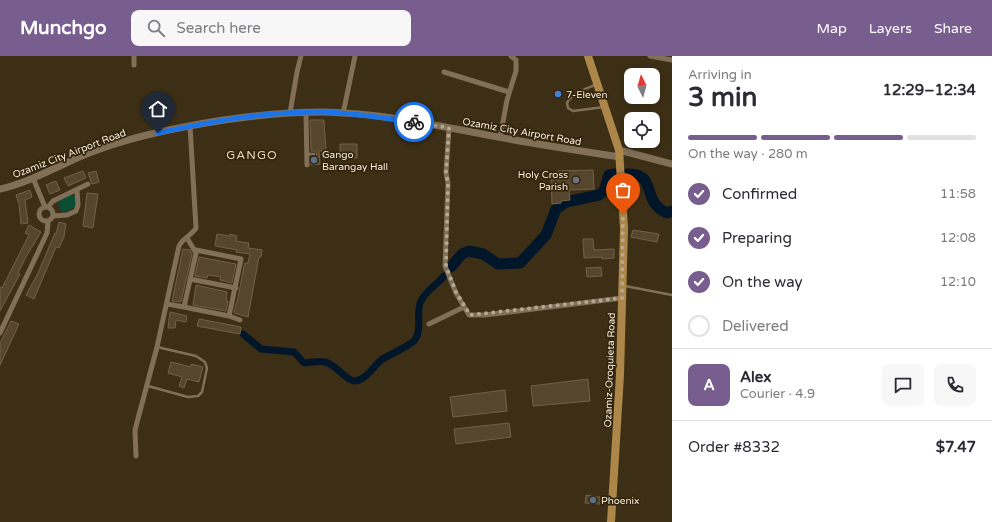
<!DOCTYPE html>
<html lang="en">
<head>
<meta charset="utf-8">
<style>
  :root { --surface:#fff; --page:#f7f7f7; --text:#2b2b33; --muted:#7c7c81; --line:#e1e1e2; --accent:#775e8e }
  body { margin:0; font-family:"Varela Round",sans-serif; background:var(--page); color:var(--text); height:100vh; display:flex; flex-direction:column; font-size:15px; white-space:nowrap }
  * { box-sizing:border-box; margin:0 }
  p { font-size:13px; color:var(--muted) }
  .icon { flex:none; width:22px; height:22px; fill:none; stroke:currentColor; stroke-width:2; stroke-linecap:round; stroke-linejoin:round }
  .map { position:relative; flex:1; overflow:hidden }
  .drawer { display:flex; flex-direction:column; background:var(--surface); width:320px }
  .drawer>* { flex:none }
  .needle { width:26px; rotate:355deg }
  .controls { position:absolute; left:624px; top:12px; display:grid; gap:8px }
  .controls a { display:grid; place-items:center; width:36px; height:36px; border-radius:8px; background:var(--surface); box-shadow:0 2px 6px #0003; font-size:20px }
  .pin { position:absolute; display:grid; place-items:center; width:34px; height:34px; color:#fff; margin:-41px -17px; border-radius:50% 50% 50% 0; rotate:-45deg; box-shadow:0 0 4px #0007 }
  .pin .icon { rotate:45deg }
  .courier { position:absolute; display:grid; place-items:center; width:40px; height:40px; margin:-20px; border:3px solid #1a73e8; border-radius:50%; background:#fff; color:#222; box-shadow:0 1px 5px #0007 }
  .headline em { font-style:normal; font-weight:700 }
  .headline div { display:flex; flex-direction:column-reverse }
  .headline { display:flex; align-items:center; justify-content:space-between; height:68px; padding:0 16px }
  h1 { font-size:26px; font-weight:700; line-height:30px }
  .bar { display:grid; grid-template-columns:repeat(4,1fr); gap:6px 4px; align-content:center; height:48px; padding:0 16px }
  .bar i { height:5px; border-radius:3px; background:var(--line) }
  .bar .active { background:var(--accent) }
  .bar p { grid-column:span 4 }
  .line { display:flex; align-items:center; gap:10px; padding:0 16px; border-top:1px solid var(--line) }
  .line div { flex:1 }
  .round { display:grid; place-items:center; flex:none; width:42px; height:42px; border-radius:8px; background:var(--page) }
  ol { padding:0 16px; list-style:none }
  li { display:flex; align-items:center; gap:12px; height:44px }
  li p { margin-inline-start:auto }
  li .icon { padding:4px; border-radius:50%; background:var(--accent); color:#fff; stroke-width:4 }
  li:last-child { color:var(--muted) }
  li i { width:22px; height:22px; border:2px solid var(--line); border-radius:50% }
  header { display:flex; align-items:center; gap:24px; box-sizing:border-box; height:56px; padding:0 20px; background:var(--accent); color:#fff }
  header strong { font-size:19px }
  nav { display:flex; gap:22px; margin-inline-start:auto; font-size:14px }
  .search { width:280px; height:36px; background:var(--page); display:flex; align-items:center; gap:10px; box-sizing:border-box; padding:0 14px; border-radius:8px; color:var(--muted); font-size:15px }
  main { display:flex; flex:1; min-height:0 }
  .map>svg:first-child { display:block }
</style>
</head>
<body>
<header>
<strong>Munchgo</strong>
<div class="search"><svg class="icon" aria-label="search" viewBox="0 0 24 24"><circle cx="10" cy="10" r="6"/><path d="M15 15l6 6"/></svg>Search here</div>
<nav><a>Map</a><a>Layers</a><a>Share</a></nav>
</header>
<main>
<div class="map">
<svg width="672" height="466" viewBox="0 0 672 466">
  <rect width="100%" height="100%" fill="#3d2e16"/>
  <path fill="#094d32" d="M70,139L75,140V151L66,156H62L57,146Z"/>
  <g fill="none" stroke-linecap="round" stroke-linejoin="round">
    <path stroke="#02162a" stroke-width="7" d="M243,278L261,293L294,296L304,307C310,307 319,304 325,306C337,309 346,325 355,325C366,324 373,311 381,304C389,299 411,289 415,284C423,272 415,257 421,245C425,235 437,229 444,220"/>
    <path stroke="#02162a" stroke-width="11" d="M627,118C659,117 639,144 667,157L672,155
      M451,211L462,198L469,195L483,198L498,208L520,207L546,179L556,153L566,146L599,139L604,135L609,119L615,118"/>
  </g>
  <path fill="#57462e" stroke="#726148" d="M310,64H324L326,95H319L320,108L311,109V101H315L317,98L315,95H311Z
    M340,88H357V102H340Z
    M593,114L594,133L569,134L570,144L561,145V147L552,148L551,121H558V115Z
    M83,115L86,122L68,130L64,122Z
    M96,115L99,126L92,128L88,117Z
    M56,125L60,134L50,138L46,129Z
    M30,134L32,141L25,144L28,167L21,168L19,148L16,139Z
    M87,137L98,138L93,172L83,170Z
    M59,166L66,168L64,181L59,192L56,191L34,243L26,239L38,217L55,177L56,178Z
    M29,169L41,176L26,201L18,217L20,218L0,255V231L2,232L29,179L25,177Z
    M633,174L659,178L657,186L631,181Z
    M217,178L230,180V178L237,180L236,185L249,187L248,192L262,194L261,201H259L248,261L234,257L236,247H237L244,210L245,207H248L250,198L236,196L237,194L215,190Z
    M583,183H593L594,194L614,193V202L602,203V201L584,202Z
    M183,193L190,194L192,198L181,246L172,245Z
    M199,201L236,208L232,227L220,224L221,221L208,219L207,222L195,220Z
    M601,211L602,220L587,221L586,212Z
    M196,229L227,236L226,245H228L226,255L193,249Z
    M170,256L187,260L186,266L176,264L175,272H168Z
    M199,263L241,271L240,278L197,270Z
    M11,265L19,268L0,309V287Z
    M171,306L191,311V308L203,311L199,326L187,323L184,332L179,330L182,321L168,317Z
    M588,323L590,345L533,350L531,330Z
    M505,334L507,355L453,361L450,341Z
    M509,367L511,381L456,388L454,373Z
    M586,439L600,441V448L585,447Z"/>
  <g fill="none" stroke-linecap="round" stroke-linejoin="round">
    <path stroke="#817057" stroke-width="2.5" d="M595,29C585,33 572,37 567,47L568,52L573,55L604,51
      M307,98H314
      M625,230L672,239
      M148,330L188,341L198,340L202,336L207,312L205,306L196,300L157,291"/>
    <path stroke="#817057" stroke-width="5" d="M650,0L672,4
      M134,9V0
      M444,16L509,36
      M290,57L297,16L301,0
      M306,57L307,109
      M343,58L355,0
      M449,72L446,117L448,127L445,210L456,237L469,259H485L622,242
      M500,82L507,44L516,15V4L511,0
      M33,122L45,151
      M39 158a7 7 0 1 1 14 0a7 7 0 1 1-14 0Z
      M48,151L53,145L88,128
      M53,160L67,159L76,155L78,149L77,134
      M187,182L196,197L184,251L229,260L241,203L196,194
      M190,223L236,232
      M167,248L184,251
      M229,260L240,264
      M429,268L464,251
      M0,277L47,177L48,166
      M136,400L135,374L157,291L179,190C183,182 192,179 196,172L190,70"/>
    <path stroke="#817057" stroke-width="7" d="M619,94L672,108
      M0,133C31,126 59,109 89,97C120,85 152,77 184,71C230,62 277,56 324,56C377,57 430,68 482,78C528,87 574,94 620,101"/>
    <path stroke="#ad8749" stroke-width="8" d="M588,0L619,94L624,172L620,319L611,466"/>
  </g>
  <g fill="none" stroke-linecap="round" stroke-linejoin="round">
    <path stroke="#b4a997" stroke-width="4" stroke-dasharray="0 7.2" d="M414,66L449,72L446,117L448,127L446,210L456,236L470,259L622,242L623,158"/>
    <path stroke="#1a73e8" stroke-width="5" d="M158,77C213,65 268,55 324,56C354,57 384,62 414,66"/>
  </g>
  <circle fill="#3f7fe0" stroke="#33240c" stroke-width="1.5" cx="558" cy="38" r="4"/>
  <g fill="#5c6f8a" stroke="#33240c" stroke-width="1.5">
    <circle cx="314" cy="104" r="4"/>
    <circle cx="593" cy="444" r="4"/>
  </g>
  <circle fill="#6b7280" stroke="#33240c" stroke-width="1.5" cx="576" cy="124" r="4"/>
  <g text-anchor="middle" stroke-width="3.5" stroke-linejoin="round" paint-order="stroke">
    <g font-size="10" fill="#f4ebdc" stroke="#33240c" text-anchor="start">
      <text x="566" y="42">7-Eleven</text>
      <text x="322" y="102">Gango<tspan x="322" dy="12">Barangay Hall</tspan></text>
      <text x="568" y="122" text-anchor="end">Holy Cross<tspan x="568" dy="12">Parish</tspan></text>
      <text x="601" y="448">Phoenix</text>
    </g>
    <g font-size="10" fill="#f4ebdc" stroke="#33240c">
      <text transform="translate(522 75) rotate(10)" y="4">Ozamiz City Airport Road</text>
      <text transform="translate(69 97) rotate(-21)" y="4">Ozamiz City Airport Road</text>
      <text transform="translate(609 314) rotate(-88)" y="4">Ozamiz-Oroquieta Road</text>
    </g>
    <g font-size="12" letter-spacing="1" fill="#ebd7bb" stroke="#33240c">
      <text x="252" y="103">GANGO</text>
    </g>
  </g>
</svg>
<div class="controls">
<a><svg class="needle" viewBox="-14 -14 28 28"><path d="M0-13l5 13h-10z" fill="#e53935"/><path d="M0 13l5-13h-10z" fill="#7c7c81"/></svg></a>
<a><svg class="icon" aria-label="locate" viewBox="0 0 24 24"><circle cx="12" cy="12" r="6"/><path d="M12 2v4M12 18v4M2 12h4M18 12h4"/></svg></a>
</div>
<div class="pin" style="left:623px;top:158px;background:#ea580c"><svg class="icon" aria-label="bag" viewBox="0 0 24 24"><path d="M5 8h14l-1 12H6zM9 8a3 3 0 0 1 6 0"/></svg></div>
<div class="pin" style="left:158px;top:77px;background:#1f2937"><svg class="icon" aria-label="home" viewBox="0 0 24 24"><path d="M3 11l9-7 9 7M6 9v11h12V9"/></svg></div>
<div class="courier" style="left:414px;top:66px"><svg class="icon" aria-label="bike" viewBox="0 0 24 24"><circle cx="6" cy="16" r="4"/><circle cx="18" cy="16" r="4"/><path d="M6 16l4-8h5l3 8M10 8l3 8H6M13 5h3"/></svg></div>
</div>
<section class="drawer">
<div class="headline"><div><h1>3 min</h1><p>Arriving in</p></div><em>12:29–12:34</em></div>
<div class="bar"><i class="active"></i><i class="active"></i><i class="active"></i><i></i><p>On the way · 280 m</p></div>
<ol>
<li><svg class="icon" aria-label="check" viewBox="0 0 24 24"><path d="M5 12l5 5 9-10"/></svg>Confirmed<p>11:58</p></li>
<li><svg class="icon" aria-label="check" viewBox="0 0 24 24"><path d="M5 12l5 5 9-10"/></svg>Preparing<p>12:08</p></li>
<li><svg class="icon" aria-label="check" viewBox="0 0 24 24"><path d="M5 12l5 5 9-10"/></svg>On the way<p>12:10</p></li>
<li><i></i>Delivered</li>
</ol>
<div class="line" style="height:72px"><b class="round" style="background:var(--accent);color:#fff">A</b><div><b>Alex</b><p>Courier · 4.9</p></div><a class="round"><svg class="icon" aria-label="chat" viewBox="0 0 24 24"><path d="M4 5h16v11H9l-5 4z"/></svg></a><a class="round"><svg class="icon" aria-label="phone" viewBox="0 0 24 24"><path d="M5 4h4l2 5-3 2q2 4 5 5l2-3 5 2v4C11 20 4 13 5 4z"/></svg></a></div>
<div class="line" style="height:52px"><div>Order #8332</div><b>$7.47</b></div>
</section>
</main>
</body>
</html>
